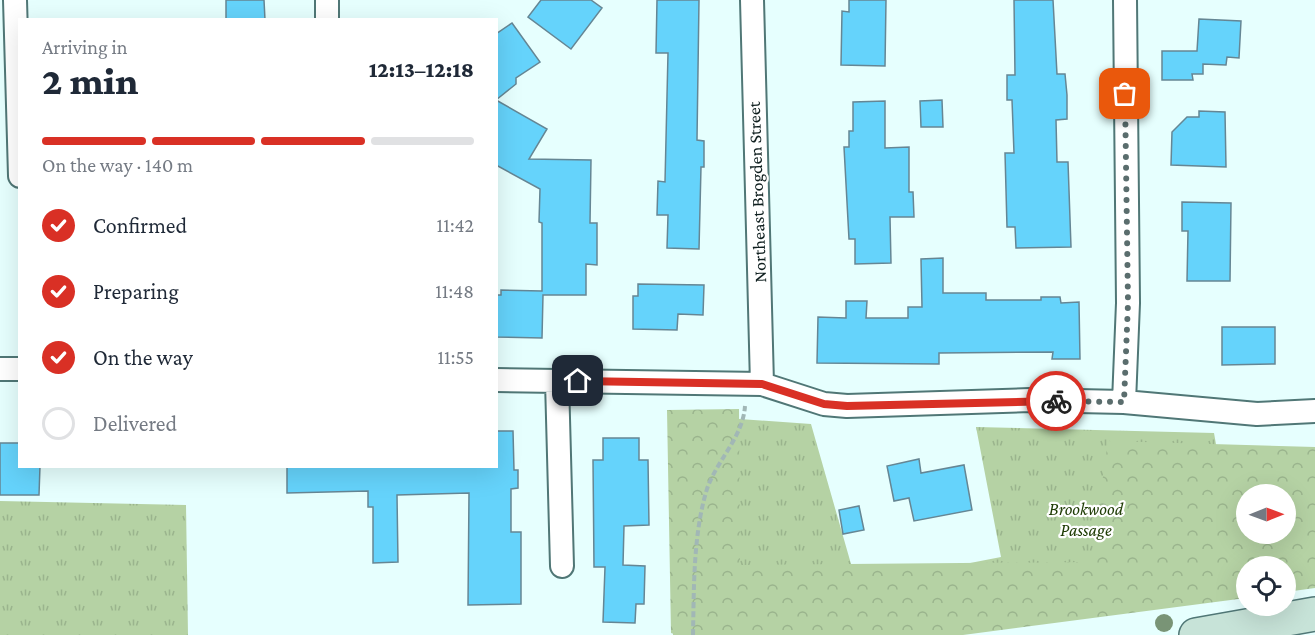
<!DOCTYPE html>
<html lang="en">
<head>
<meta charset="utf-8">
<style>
  :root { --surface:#fff; --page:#f2f2f3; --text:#1f2937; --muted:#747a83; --line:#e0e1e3; --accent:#d93025 }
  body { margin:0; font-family:"Crimson Pro",serif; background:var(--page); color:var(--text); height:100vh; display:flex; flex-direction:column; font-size:22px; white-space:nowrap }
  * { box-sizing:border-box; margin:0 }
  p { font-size:20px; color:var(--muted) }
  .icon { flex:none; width:33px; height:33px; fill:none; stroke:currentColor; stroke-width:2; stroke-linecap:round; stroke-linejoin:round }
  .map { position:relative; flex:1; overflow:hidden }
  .panel { position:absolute; left:18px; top:18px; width:480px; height:450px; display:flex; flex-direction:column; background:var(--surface); border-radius:0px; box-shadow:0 6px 24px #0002 }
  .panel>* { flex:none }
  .needle { width:39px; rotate:89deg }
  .buttons { position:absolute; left:1236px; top:484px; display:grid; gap:12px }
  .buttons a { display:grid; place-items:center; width:60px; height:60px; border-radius:50%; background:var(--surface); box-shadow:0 6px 24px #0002; font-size:30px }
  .pin { position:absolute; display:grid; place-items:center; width:51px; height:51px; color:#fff; margin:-26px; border-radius:12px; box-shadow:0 3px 9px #0006 }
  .courier { position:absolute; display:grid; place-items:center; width:60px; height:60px; margin:-30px; border:4px solid #d93025; border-radius:50%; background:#fff; color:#222; box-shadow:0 2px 8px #0007 }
  .overview em { font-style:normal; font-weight:800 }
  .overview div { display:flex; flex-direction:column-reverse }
  .overview { display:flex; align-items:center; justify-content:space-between; height:102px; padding:0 24px }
  h1 { font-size:39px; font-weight:800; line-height:45px }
  .bar { display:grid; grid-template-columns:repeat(4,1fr); gap:9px 6px; align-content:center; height:72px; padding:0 24px }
  .bar i { height:8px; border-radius:4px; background:var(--line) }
  .bar .selected { background:var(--accent) }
  .bar p { grid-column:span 4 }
  ol { padding:0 24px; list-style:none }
  li { display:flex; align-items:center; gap:18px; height:66px }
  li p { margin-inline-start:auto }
  li .icon { padding:6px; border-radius:50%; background:var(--accent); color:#fff; stroke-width:4 }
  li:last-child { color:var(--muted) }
  li i { width:33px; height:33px; border:3px solid var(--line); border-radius:50% }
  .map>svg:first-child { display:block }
</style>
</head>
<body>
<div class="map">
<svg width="1315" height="635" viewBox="0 0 1315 635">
  <defs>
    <pattern id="grass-tufts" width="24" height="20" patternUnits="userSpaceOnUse" patternTransform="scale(1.5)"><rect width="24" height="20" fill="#b5d2a4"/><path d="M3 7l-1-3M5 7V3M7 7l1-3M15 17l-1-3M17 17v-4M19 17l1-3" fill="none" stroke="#9ab48d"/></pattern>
    <pattern id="forest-crowns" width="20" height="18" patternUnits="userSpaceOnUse" patternTransform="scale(1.5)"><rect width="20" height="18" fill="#b5d2a4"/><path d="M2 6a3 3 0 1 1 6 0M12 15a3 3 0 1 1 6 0" fill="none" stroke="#9ab48d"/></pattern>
  </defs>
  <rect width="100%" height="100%" fill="#e6fffe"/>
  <path fill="url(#grass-tufts)" d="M670,414L811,424L857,585L1001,557L976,427L1214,433L1241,585L822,635H673Z
    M0,501L186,505L188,635H0Z"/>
  <path fill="url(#forest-crowns)" fill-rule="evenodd" d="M739,409L740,565L1091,562L1108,441L1315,447V588L1286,592V567H1246V598L963,635H677L671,633L667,410ZM1246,495H1286V534H1246Z"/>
  <path fill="#65d3fb" stroke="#658694" stroke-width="1.5" d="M226,0H264L265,20H226Z
    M541,0H591L602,8L571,49L528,17Z
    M657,0H699L697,140L704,141V167H701L699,249L667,248L668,215H657L658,181L665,182L668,53H656Z
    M849,0H886L885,66L841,65L842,11L849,12Z
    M1014,0H1053L1057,74H1065L1067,95V119L1056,120L1057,162H1068L1071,247L1016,248L1015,227H1007L1005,153H1014L1012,100H1007V75H1015Z
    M1199,19L1241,21L1239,58L1227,57L1226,65L1203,64V74H1192L1193,80H1162V51H1197Z
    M512,23L540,62L516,78V84L496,100V34Z
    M496,100L547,129L529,159L591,160L590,223H597V265L586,264V295H543L542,338L496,337V295H501V290L542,291V223L539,222L540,189L496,165Z
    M942,100L943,127H921L920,101Z
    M885,101V148L909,147V192H913L914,217H890L891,263L855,264V239H849L844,147H849V131H853V102Z
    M1199,111L1225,112L1226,167L1171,165L1172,132L1187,117H1199Z
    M1182,202L1231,203L1230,281H1187L1188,231H1182Z
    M943,258V293H986V300H1041V297H1060L1061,303L1079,302L1080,359H1052L1053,352L939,353V364L817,363L818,317L846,318V301H867L866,318H908V307H922L921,259Z
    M638,284L704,285L703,315L678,314L677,330L633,329V296H638Z
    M1222,327H1275V364L1222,365Z
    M496,431H513L514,470H518V488L511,489V532H521V604L468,605L469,493L397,495L398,562L373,563V507H368V491L287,493V466H496Z
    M603,438H639V460H648L649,525L624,526L623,565L645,566L644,604H636L635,623L603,622L605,567H594L593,460H603Z
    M0,443H19V466H40L39,495H0Z
    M919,459L921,473L964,465L972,510L914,521L909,498L894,501L887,466Z
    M859,506L864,530L843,534L839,510Z"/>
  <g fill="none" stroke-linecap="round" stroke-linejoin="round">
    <g stroke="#507776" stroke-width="26">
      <path id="street" d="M15,0L20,176
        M327,0V20
        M752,0L762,384
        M0,369H20
        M496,380L762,384L824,404L847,406L1030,400L1124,402L1257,414L1315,411
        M557,381L562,566
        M1124,402L1128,303L1125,0"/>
    </g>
    <g stroke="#507776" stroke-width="36">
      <path id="secondary" d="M1196,635L1315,614"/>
    </g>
    <path stroke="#a1b7b6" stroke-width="4" stroke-dasharray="6 3" stroke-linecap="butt" d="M693,635C694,588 693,534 707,489C717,460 743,437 745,406"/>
    <use href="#street" stroke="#fff" stroke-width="22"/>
    <use href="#secondary" stroke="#c7e3d8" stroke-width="33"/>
  </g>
  <circle fill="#799476" cx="1164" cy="623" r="9"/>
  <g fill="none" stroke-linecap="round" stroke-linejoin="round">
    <path stroke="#5a6d6d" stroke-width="6" stroke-dasharray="0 10.8" d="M1056,401L1124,402L1128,303L1125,94"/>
    <path stroke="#d93025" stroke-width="8" d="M578,381L762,384L824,404L847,406L1056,401"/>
  </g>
  <g text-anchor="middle" stroke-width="4.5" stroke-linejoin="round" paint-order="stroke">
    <g font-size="18" fill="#0f1f1f" stroke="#fff">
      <text transform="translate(757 192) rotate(-92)" y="6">Northeast Brogden Street</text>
    </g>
    <g font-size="18" font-style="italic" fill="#203d06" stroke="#fff">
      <text x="1086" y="515">Brookwood<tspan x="1086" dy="21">Passage</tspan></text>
    </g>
  </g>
</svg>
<div class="buttons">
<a><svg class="needle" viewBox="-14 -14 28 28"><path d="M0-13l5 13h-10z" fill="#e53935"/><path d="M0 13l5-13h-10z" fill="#747a83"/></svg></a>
<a><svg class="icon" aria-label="locate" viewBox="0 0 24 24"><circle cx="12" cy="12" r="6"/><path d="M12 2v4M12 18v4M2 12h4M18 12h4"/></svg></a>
</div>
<div class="pin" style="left:1125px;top:94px;background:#ea580c"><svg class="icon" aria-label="bag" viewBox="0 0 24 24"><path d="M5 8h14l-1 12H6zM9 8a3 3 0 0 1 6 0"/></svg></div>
<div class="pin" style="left:578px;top:381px;background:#1f2937"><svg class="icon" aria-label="home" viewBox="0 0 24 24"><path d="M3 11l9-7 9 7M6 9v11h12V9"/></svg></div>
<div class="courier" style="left:1056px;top:401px"><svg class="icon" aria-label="bike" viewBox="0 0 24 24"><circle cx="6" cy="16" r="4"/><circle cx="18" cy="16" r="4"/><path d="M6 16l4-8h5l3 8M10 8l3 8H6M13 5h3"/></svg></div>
<section class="panel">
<div class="overview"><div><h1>2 min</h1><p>Arriving in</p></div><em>12:13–12:18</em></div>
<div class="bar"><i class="selected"></i><i class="selected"></i><i class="selected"></i><i></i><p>On the way · 140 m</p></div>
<ol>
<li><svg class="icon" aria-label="check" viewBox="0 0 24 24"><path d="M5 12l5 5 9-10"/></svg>Confirmed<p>11:42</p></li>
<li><svg class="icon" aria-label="check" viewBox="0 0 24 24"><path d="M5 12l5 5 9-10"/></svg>Preparing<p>11:48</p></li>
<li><svg class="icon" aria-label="check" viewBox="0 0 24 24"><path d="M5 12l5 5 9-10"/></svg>On the way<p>11:55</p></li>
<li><i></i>Delivered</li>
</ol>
</section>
</div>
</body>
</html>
